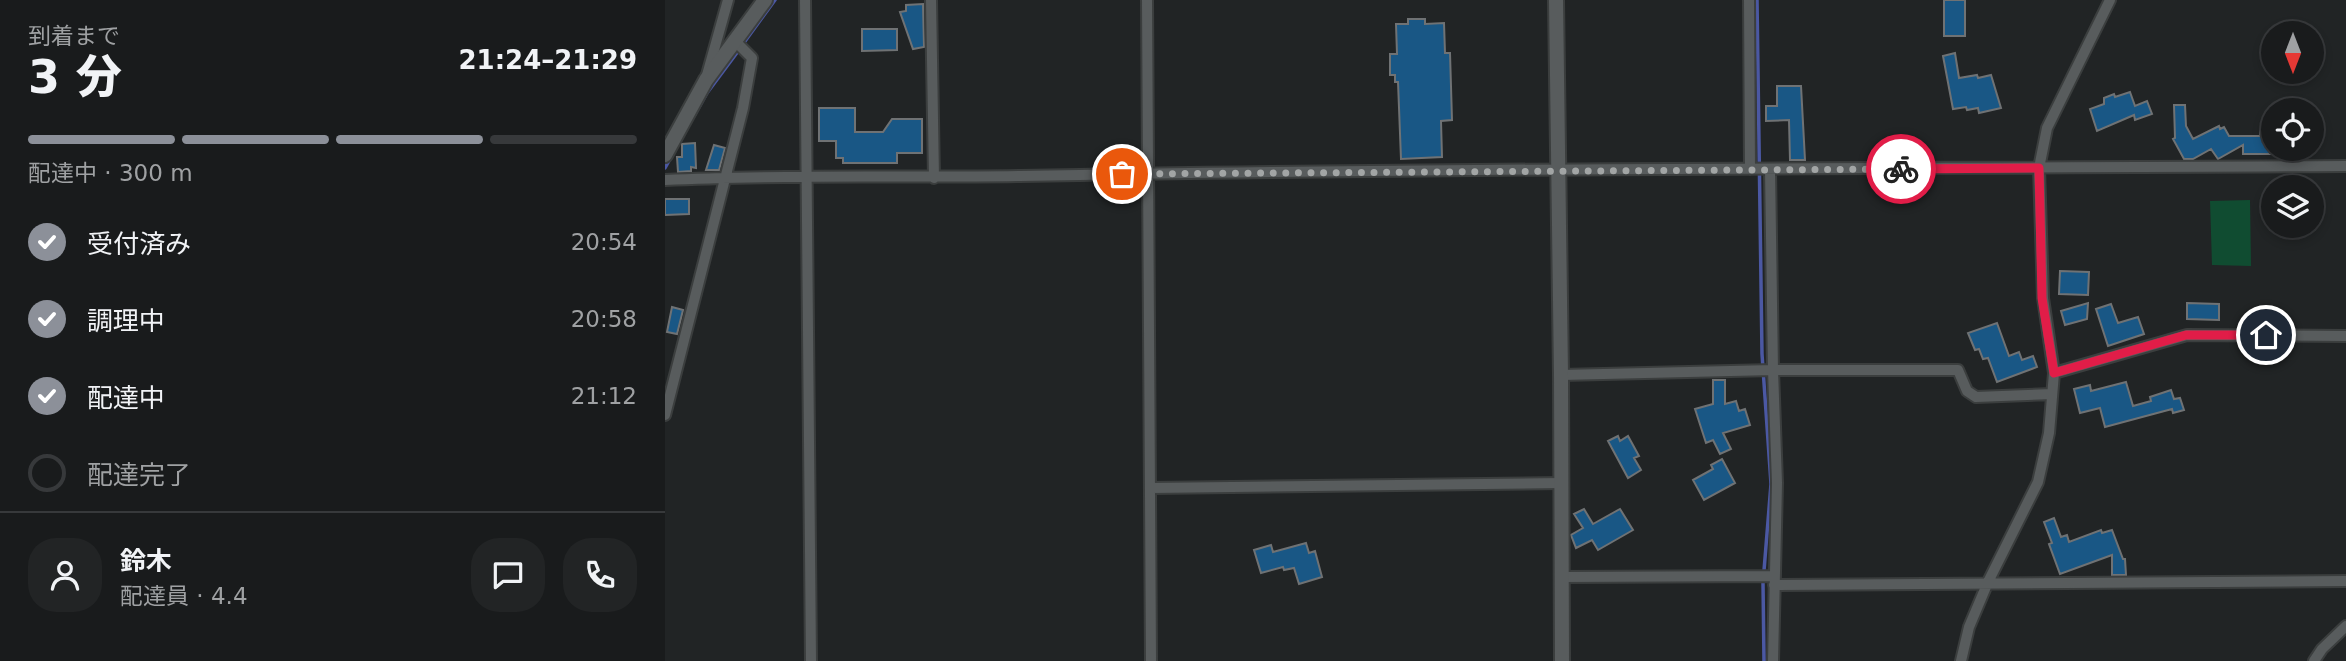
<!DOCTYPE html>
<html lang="ja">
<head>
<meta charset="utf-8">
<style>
  :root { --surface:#191b1c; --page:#222425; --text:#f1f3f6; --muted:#9fa1a3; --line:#37393b; --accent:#8c9099 }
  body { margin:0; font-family:"DejaVu Sans","Noto Sans JP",sans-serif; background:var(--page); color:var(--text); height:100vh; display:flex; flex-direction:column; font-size:26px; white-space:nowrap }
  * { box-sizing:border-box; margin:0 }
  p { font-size:23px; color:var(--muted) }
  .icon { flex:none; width:38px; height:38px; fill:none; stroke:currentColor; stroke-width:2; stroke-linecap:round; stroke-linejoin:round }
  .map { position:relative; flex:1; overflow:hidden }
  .side { display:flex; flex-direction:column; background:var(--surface); width:665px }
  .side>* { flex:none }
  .needle { width:46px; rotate:180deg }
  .tools { position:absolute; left:1596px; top:21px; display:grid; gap:14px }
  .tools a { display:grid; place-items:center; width:63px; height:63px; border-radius:50%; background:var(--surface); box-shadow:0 4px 10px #0003,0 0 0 2px var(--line); font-size:35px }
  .pin { position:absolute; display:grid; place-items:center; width:60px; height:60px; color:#fff; margin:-30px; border:4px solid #fff; border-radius:50%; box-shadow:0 2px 7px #0007 }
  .courier { position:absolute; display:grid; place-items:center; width:70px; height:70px; margin:-35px; border:5px solid #e11d48; border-radius:50%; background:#fff; color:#222; box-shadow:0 2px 9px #0007 }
  .summary em { font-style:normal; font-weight:800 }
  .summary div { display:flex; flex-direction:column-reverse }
  .summary { display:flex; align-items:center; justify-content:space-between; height:119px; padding:0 28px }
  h1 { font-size:46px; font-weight:800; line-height:52px }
  .bar { display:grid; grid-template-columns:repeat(4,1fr); gap:10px 7px; align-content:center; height:84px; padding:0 28px }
  .bar i { height:9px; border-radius:5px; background:var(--line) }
  .bar .current { background:var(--accent) }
  .bar p { grid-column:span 4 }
  .line { display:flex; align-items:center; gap:18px; padding:0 28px; border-top:2px solid var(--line) }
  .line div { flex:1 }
  .round { display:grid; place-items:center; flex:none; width:74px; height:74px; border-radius:28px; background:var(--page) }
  ol { padding:0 28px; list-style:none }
  li { display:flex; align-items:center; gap:21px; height:77px }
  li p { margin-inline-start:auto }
  li .icon { padding:7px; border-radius:50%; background:var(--accent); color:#fff; stroke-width:4 }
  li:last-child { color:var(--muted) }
  li i { width:38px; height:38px; border:4px solid var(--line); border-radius:50% }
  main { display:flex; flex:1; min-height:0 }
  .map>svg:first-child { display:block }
</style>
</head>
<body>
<main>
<section class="side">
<div class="summary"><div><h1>3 分</h1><p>到着まで</p></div><em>21:24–21:29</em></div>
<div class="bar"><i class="current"></i><i class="current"></i><i class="current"></i><i></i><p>配達中 · 300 m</p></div>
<ol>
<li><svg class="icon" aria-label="check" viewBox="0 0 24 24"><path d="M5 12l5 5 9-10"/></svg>受付済み<p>20:54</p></li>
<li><svg class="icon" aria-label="check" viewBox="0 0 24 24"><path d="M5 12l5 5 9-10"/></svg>調理中<p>20:58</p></li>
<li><svg class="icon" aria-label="check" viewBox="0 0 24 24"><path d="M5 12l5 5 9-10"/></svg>配達中<p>21:12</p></li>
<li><i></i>配達完了</li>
</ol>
<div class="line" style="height:126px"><a class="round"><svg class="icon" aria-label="person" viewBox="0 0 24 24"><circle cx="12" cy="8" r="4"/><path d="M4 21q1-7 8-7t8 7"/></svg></a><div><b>鈴木</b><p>配達員 · 4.4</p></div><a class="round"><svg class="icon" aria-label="chat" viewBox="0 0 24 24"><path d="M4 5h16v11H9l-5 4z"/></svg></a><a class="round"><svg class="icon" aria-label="phone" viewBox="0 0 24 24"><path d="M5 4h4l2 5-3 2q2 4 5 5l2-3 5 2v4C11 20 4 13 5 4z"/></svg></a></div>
</section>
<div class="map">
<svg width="1681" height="661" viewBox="0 0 1681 661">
  <rect width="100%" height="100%" fill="#212425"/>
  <path fill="#104c31" d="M1585,200L1586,266L1547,265L1545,201Z"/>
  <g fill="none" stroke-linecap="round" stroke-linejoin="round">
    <path stroke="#4b58a3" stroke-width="3.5" d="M1092,0L1097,354L1106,484L1098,583L1099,661
      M78,44L110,0
      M29,116L42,93L74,50
      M0,168L5,159"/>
  </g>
  <path fill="#195785" stroke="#6f7274" stroke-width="2" d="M1279,0H1300V36H1279Z
    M258,4L259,47L248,49L235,12L241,11V5Z
    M743,19H760V24L779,23L780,53H785L787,120L776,121L777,157L736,159L733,82H730V75H725V54H732L731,24H743Z
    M197,29H232V50L197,51Z
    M1290,53L1294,78L1312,75L1313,78L1326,75L1336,108L1314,113L1313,108L1302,110L1301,107L1288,109L1278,56Z
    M1112,86H1136L1140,160H1125L1124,120L1101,121V106H1112Z
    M1465,92L1470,106L1482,101L1487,114L1470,120L1469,115L1432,131L1425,109L1439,104V98L1449,94L1450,97Z
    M1509,105H1520L1521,126L1528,139L1554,126L1555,129L1559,127L1564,136H1595V131L1608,130V154H1578V145L1553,159L1546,149L1528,159H1519L1508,139L1510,138Z
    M154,108H190V132H218L227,119H257V153H232V163H178V158H171V141H154Z
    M30,143L31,168L26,167V171L13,172L12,157H17V144Z
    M49,145L60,148L54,170H41Z
    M0,199H24V214L0,215Z
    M1395,271L1424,272L1423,295L1394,294Z
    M1423,303L1422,319L1400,325L1396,311Z
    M1522,303L1554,304V320L1522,319Z
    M1446,304L1453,323L1473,317L1479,334L1443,346L1431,309Z
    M7,307L18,310L12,334L2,332Z
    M1332,323L1344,356L1354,352L1357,360L1368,356L1372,367L1332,382L1323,358L1318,359L1314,349L1310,350L1303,333Z
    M1048,380H1060V404L1071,401L1074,411L1080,409L1085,425L1058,433L1066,449L1055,454L1048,440L1041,443L1030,409L1048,404Z
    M1461,382L1468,406L1486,401L1485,397L1506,390L1509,399L1515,398L1519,410L1508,413L1507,409L1440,427L1435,408L1415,413L1409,389L1425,385L1426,391Z
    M953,436L955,441L963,436L974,456L969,458L976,470L963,478L943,441Z
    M1057,459L1070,483L1039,500L1028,480L1048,469L1046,465Z
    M919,509L928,524L955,509L968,530L933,550L927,540L911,548L906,535L918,528L909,514Z
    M1389,518L1396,537L1402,535L1404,542L1436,530L1437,533L1447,530L1458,559H1460L1461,575H1447V555L1395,574L1384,544L1387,543L1379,522Z
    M641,543L644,553L650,551L657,577L634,584L629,568L619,570L618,567L596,573L589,550L606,545L608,552Z"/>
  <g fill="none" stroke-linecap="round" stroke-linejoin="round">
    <g stroke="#3b3e3e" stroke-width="14">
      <path id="minor" d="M140,0L146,661
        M266,0L269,178
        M482,0L486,661
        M1084,0L1085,169
        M42,75L63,0
        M0,180C118,174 236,178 355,176C797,167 1239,169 1681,166
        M1389,373L1522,335L1681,336
        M896,375L1108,370L1105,169
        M0,415L78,108L87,58L71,42
        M486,488L897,483
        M897,577L1109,576
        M1109,585L1681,581
        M1108,661L1112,483L1108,370H1293L1302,391L1311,397L1387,394
        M1296,661L1304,627L1323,582L1373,482L1384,433L1389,373L1378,298L1374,168L1382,128L1445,0
        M1649,661L1657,649L1681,626"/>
    </g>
    <g stroke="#3b3e3e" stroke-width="18">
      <path id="tertiary" d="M891,0L896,375L897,661
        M0,155L41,80L100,0"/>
    </g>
    <use href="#minor" stroke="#585c5d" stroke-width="10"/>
    <use href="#tertiary" stroke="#585c5d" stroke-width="14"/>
  </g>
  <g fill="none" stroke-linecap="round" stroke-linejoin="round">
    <path stroke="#a2a5a5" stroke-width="7" stroke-dasharray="0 12.6" d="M457,174L1236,169"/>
    <path stroke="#e11d48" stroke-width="9" d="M1236,169L1374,168L1377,298L1389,373L1521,335H1601"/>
  </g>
</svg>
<div class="tools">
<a><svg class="needle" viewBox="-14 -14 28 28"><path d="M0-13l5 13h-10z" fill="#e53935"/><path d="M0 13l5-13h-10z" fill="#9fa1a3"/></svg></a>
<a><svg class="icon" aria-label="locate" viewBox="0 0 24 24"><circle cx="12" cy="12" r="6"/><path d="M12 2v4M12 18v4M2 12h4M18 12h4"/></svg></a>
<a><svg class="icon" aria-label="layers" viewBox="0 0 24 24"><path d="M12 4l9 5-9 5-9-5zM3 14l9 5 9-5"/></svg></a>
</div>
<div class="pin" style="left:457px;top:174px;background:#ea580c"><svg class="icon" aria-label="bag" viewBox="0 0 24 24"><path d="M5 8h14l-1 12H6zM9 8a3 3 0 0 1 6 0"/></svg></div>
<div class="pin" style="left:1601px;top:335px;background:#1f2937"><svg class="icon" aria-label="home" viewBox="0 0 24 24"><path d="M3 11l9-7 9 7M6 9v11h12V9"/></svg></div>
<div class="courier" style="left:1236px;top:169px"><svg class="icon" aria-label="bike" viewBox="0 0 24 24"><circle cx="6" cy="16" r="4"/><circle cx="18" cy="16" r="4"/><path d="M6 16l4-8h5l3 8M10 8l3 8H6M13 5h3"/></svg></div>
</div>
</main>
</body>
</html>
